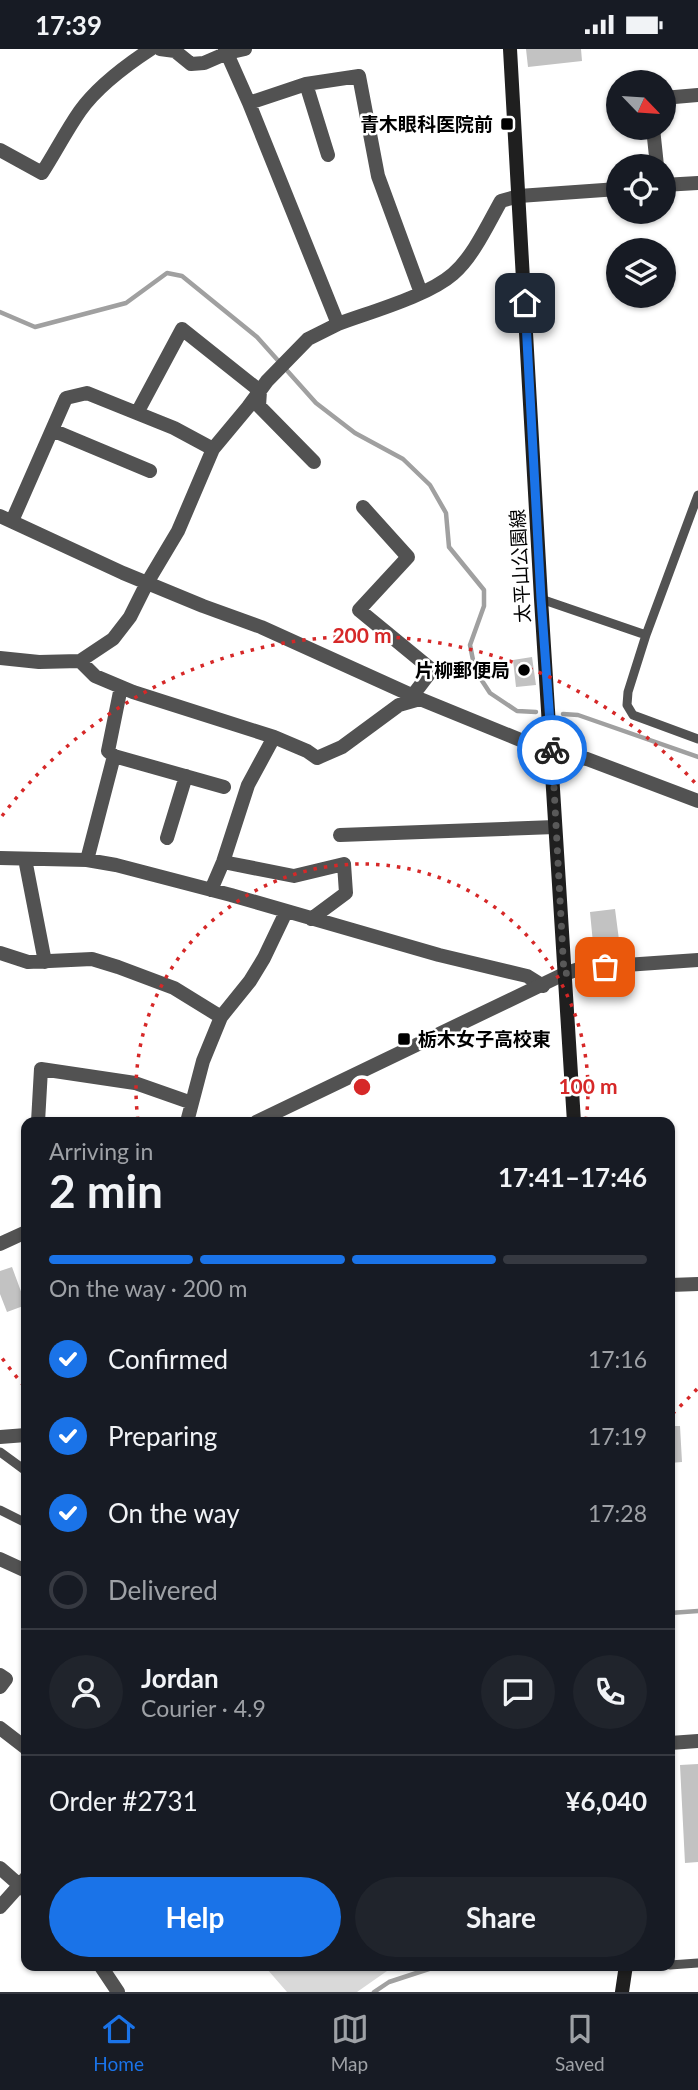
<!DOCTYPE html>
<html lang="en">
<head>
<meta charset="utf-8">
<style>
  :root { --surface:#171b24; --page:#20242c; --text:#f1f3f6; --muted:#9ea1a6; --line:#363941; --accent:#1a73e8 }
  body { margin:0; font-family:Lato,"Noto Sans JP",sans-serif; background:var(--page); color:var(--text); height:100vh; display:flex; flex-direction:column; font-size:26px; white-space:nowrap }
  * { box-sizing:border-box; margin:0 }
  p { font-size:23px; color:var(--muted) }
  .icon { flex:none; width:38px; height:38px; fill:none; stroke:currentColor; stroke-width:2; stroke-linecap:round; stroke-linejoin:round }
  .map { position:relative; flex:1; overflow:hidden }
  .panel { position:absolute; left:21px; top:1068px; width:654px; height:854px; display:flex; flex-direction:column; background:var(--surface); border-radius:14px; box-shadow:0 2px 5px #0004 }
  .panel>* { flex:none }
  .needle { width:46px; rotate:115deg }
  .fabs { position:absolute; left:606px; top:21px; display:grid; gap:14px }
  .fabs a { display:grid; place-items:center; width:70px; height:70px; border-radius:50%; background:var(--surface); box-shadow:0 2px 5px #0004; font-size:35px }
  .pin { position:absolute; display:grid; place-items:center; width:60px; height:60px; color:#fff; margin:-30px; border-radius:14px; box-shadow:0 4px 10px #0006 }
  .courier { position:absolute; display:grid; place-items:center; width:70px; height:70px; margin:-35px; border:5px solid #1a73e8; border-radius:50%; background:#fff; color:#222; box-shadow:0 2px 9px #0007 }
  .head em { font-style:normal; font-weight:700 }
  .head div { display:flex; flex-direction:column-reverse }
  .head { display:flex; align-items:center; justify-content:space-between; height:119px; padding:0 28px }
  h1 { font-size:46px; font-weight:700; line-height:52px }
  .bar { display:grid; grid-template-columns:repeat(4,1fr); gap:10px 7px; align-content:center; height:84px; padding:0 28px }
  .bar i { height:9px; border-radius:5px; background:var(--line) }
  .bar .selected { background:var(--accent) }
  .bar p { grid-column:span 4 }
  .line { display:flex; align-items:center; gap:18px; padding:0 28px; border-top:2px solid var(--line) }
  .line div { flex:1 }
  .round { display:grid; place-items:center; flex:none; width:74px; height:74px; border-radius:37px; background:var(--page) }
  ol { padding:0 28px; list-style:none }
  li { display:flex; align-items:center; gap:21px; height:77px }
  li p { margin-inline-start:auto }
  li .icon { padding:7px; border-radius:50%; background:var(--accent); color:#fff; stroke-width:4 }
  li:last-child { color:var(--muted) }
  li i { width:38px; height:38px; border:4px solid var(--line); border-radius:50% }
  .primary-button { display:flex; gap:14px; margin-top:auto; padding:14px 28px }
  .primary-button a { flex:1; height:80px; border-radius:42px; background:var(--accent); color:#fff; font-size:28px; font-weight:700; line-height:80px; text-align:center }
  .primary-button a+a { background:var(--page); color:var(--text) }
  .status { display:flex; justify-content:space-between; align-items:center; height:49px; padding:0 35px; background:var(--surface); direction:ltr }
  .status svg { height:19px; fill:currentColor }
  .tabs { display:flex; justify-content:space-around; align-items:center; height:98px; border-top:2px solid var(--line); background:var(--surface); font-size:19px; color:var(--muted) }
  .tabs a { display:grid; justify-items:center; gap:4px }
  .tabs .selected { color:var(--accent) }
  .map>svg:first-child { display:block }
</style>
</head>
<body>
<div class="status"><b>17:39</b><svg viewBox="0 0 49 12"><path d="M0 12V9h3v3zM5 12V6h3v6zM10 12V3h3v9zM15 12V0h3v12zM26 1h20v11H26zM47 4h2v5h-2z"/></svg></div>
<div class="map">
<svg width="698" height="1943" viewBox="0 0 698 1943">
  <rect width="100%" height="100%" fill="#fff"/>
  <path fill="#d9d9d9" d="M269,1916H408L387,1922L357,1943H287L267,1920Z"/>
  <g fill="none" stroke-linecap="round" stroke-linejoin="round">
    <path stroke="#a0a0a0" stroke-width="4.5" d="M0,263L35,278L126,254L167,224L182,227L257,288L316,354L355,384L403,410L430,436L446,464L449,498L484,541V557L470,596L475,621L490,644L517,662L536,663
      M563,665L578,666L698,708
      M670,1564L698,1562
      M374,1943L389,1933L441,1916"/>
  </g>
  <path fill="#c2c2c2" d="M526,0H581L582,12L528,18Z
    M532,608L536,636L516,638L513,611Z
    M615,860L619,891L593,894L590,863Z
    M12,1218L26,1256L7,1263L0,1245V1222Z
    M670,1377H680L682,1413L670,1414Z
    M698,1715V1813L685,1814L680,1716Z"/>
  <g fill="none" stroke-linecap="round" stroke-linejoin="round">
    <path stroke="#525252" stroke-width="9" d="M541,550L646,586L628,643L627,656L633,666L698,690
      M646,586L698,446
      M0,1403L26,1422
      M0,1461L26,1474
      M670,1916L698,1914
      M626,1918L658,1916"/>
    <path stroke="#525252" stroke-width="14" d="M160,0L175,2L191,15L204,14L227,4L245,0
      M225,0L249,54L338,275C370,263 428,247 453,225C473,208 488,175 501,152L519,147L618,140
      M306,35L328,106
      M663,49L698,46
      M249,54L306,35L359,27L378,127L421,244
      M653,79L657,117
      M0,101L42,124C55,104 66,82 80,62C98,37 125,17 151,0
      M663,136L698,134
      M137,364L182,280L260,342L259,357L314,413
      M52,381L150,422
      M363,458L408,508L359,561L432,621L413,646
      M0,467L123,524L203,557L261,578L420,650L540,699L552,704L587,710L698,752
      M12,472L66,349L87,344L174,379L213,400
      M0,609L39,613L80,612L113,590L130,568L147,534L178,482L213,400L248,358L267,332L308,290L338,275
      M80,612L95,627L133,643L274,688L307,702L317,709L342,698L399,656L420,650
      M114,707L108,702L121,638
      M340,786L555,778
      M167,789L186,727
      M0,809L87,811L116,816L231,846L439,906L527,927L543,937
      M25,810L45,913
      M87,811L114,707L224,738
      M223,813L294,827L344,815L346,844L311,870
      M211,841L223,813L248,736L274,688
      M0,904L28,913L92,910L118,918L174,939L221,968
      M564,925L582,919L698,911
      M38,1073L41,1020L135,1034L192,1054
      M187,1073L203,1012L221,968L250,932L264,909L286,863
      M670,1236L698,1235
      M0,1388L26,1386
      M0,1510L26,1522
      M0,1626L6,1630L0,1638
      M0,1679L26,1699
      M670,1694L698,1692
      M0,1819L25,1841
      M0,1858L26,1829
      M100,1916L118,1943"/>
    <path stroke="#525252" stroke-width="14" d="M256,1073L564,925
      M0,1195L26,1183"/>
    <path stroke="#1f1f1f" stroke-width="14" d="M510,0L541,550L574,1073
      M622,1943L626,1916"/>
  </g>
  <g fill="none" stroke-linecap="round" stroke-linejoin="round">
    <path stroke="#595959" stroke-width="7" stroke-dasharray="0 12.6" d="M552,701L564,925L582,919L605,918"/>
    <path stroke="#1a73e8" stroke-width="9" d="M525,254L541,550L552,701"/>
  </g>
  <g fill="none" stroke="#d62828" stroke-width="3.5" stroke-dasharray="3.5 7">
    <path d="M138 1071A226 226 0 1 1 586 1071"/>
    <path d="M697 1340A451 451 0 0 1 672 1365M24 1337A451 451 0 0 1 2 1309M2 767A451 451 0 0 1 697 736"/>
  </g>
  <g fill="#000" stroke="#fff" stroke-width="2.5">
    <rect x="500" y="68" width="14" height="14" rx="3.5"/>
    <circle cx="524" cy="621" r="7"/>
    <rect x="397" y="983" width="14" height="14" rx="3.5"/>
  </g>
  <g text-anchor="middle" stroke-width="5" stroke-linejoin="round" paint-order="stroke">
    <g font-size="19" font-weight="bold" fill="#000" stroke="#fff" text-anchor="end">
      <text x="493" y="82">青木眼科医院前</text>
      <text x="510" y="628">片柳郵便局</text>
      <text x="418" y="997" text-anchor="start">栃木女子高校東</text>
    </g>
    <g font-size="19" fill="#000" stroke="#fff">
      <text transform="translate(520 517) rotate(-93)" y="7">太平山公園線</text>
    </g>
  </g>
  <circle cx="362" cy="1038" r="10" fill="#d62828" stroke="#fff" stroke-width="3.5"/>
  <g font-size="21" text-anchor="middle" font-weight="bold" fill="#d62828" stroke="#fff" stroke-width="5" stroke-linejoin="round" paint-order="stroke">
    <text x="362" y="594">200 m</text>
    <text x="588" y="1045">100 m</text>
  </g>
</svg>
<div class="fabs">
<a><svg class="needle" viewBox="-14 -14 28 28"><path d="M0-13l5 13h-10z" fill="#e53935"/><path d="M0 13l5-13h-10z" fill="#9ea1a6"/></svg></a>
<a><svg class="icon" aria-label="locate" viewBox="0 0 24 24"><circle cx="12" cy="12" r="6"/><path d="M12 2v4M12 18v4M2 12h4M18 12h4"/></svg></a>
<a><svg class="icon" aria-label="layers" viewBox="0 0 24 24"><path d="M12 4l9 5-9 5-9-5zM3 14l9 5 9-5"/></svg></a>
</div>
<div class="pin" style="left:605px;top:918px;background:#ea580c"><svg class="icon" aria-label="bag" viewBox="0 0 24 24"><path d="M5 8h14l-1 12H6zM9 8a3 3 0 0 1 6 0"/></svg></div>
<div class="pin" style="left:525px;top:254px;background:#1f2937"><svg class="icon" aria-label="home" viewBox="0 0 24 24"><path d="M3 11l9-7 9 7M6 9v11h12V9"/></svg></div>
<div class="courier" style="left:552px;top:701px"><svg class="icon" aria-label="bike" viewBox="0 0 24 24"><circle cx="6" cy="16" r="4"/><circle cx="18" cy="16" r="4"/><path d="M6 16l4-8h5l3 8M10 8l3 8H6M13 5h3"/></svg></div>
<section class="panel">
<div class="head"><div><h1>2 min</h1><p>Arriving in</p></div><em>17:41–17:46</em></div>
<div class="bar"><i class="selected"></i><i class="selected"></i><i class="selected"></i><i></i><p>On the way · 200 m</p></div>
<ol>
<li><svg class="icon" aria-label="check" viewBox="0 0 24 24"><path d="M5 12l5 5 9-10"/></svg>Confirmed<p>17:16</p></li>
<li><svg class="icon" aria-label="check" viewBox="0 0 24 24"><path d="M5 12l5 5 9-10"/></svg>Preparing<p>17:19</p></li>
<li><svg class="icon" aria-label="check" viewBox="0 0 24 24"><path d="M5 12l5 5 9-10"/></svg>On the way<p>17:28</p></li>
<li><i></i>Delivered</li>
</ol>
<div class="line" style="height:126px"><a class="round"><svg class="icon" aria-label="person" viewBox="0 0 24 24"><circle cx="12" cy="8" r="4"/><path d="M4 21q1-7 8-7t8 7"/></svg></a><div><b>Jordan</b><p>Courier · 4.9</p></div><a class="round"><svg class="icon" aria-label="chat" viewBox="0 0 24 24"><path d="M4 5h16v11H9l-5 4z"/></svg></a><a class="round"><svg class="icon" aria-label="phone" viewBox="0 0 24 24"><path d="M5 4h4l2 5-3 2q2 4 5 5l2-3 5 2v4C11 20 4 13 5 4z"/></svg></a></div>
<div class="line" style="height:91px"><div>Order #2731</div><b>¥6,040</b></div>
<div class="primary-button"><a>Help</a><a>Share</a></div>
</section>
</div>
<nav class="tabs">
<a class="selected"><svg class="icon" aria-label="home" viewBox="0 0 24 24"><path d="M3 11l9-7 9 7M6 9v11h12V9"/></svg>Home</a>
<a><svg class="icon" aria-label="map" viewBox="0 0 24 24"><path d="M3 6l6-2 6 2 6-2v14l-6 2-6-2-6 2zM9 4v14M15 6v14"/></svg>Map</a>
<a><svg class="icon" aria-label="saved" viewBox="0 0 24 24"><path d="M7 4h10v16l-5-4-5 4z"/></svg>Saved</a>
</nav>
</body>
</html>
